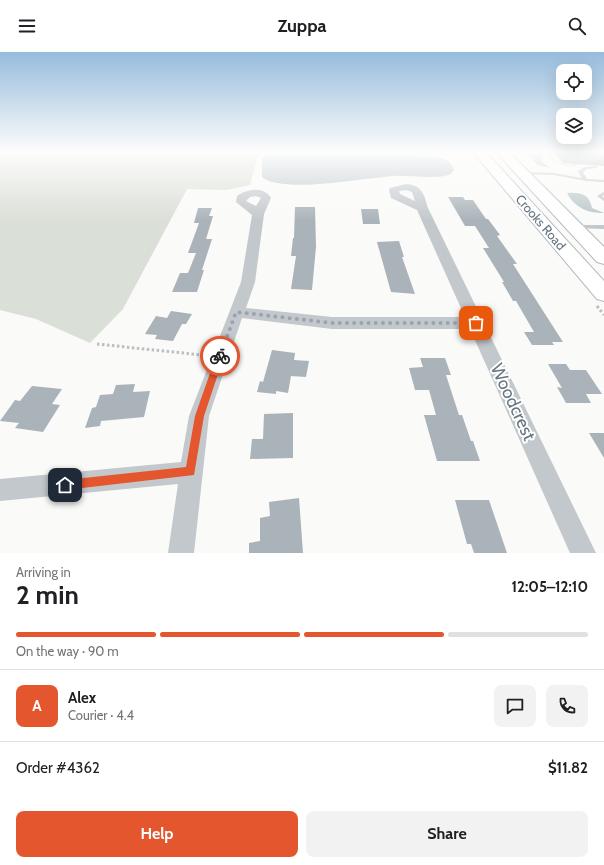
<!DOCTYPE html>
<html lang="en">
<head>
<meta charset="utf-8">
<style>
  :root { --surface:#fff; --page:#f2f2f2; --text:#202124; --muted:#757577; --line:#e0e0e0; --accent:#e4572e }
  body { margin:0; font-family:Cabin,sans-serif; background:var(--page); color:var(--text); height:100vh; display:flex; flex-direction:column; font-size:15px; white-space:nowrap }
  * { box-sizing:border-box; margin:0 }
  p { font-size:13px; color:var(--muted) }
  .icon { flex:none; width:22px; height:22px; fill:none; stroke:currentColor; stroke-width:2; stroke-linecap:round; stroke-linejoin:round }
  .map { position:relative; height:501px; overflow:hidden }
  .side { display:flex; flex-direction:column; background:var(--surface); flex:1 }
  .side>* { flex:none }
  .buttons { position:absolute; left:556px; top:12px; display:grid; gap:8px }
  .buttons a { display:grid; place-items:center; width:36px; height:36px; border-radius:8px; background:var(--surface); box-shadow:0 4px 16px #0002; font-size:20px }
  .pin { position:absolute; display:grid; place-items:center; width:34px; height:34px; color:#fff; margin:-17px; border-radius:8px; box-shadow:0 2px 6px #0006 }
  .courier { position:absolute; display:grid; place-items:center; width:40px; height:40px; margin:-20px; border:3px solid #e4572e; border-radius:50%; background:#fff; color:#222; box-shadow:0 1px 5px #0007 }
  .overview em { font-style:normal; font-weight:700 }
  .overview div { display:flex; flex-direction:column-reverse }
  .overview { display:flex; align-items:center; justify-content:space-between; height:68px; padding:0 16px }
  h1 { font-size:26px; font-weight:700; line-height:30px }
  .bar { display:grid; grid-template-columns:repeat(4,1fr); gap:6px 4px; align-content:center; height:48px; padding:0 16px }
  .bar i { height:5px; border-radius:3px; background:var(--line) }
  .bar .current { background:var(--accent) }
  .bar p { grid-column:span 4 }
  .line { display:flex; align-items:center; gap:10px; padding:0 16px; border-top:1px solid var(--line) }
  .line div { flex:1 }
  .round { display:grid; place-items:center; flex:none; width:42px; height:42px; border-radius:8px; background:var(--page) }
  .primary-button { display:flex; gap:8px; margin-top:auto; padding:8px 16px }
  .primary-button a { flex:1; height:46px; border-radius:8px; background:var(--accent); color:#fff; font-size:16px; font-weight:700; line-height:46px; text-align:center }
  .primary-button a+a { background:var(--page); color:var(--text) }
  header { display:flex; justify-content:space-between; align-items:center; height:52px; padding:0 16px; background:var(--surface); font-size:18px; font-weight:700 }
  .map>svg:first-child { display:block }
</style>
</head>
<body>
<header><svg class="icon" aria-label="menu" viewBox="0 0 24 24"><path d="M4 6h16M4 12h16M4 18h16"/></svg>Zuppa<svg class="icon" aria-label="search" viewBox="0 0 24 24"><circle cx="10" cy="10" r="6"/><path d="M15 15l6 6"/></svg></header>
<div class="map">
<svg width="604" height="501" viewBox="0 0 604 501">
  <rect width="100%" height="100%" fill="#fafaf8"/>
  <path fill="#dadfd7" d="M0,99H259L250,133L226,138L187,137L123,257L90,291L36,267L0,258Z"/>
  <path fill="#bbc7cb" d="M521,99H540L543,105L541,109L550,116C543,114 535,114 532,106Z
    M268,102L431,104C441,105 451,107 454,118L451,122C436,128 410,123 393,124C365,126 282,142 262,125V105Z
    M567,141C581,140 589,142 592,156L604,161C588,161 575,156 567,141Z"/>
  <path fill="#aab3b9" d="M553,99H604V114L563,111Z
    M448,145H463L465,148H473L486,167H488L500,183L497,184L517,212H513L563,290H552L554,293H532L524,280H534L516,249H513L502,230H504L483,196H489L475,174H465Z
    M295,155H315L316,195L312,238L291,237L296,204H291L293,186H294Z
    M198,156H212L209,164H213L206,187H212L202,218H204L197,240H172L180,221H188L196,201H188L199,171H194Z
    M361,157H378L380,172H363Z
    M399,189L404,205H402L415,242L391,240L377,190Z
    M171,259L192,262L186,272H182L173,289L155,287L157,283L145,282L156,264L167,266Z
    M272,298L295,301L294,308L309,309L306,325L291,324L288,341L276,339V342L257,340L260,329L263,330Z
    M420,306H445L451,323H446L459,363H462L471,389H473L480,409H437L424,363H436L429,338H415L409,316L423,315Z
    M548,312H566L570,318H586L602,342H586L591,351H566L557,335L562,336Z
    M135,332L133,340L150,339L144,365L101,369L100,374L85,376L92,356L96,355L100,343L113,342L116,333Z
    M32,334L62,337L52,352L60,353L43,380L15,376L19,371L0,369L15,348L20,349Z
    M293,361V406L250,407L252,387H263L264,362Z
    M589,381H604V406Z
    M299,446L303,501H249V491L260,489V466L270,464L269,450Z
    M455,448H489L507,501H474L471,492H467Z"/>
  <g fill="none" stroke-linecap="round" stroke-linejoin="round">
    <g stroke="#b3babf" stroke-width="2">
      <path id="secondary" d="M472,99H485L604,229V249L597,247Z
        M495,99H508L604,195V212L597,210Z"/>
    </g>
    <path stroke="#bbbfc2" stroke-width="1.5" stroke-dasharray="1.5 1.5" stroke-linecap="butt" d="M552,99L550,104C556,113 567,113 577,113"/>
    <path stroke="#bbbfc2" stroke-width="3" stroke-dasharray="2.5 2.5" stroke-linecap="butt" d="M597,254L604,263
      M97,292L202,303"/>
    <path fill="#c3c8cc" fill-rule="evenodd" d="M595,114H597V116L587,117L583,120L587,127L604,128V130L586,129L554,123L523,122L521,121L523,120L554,121L582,126L578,120V119L584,115Z
      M604,140V143L602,144L604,146V149L597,144Z
      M575,173H604V177L573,176L572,175Z"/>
    <path fill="#c3c8cc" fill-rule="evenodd" d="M406,132C422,133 424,142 428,156L596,501H570L470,277H332L242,266L209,364L194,501H168L178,432L0,449V427L181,410L189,364L241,230L252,163L236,150L237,144C247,137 264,134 271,146L264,162L255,230L246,256L332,265H465L417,158L391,146L389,138L390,136ZM399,139L406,138L412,140L415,149L400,142ZM256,144L261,146L256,154L246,149L250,145Z"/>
    <use href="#secondary" fill="#fff" fill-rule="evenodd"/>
  </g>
  <linearGradient id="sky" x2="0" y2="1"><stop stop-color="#96bcdc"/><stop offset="0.59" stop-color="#fdfdfc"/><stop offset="1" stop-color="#fdfdfc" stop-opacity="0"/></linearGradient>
  <rect width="604" height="169" fill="url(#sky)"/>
  <path fill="#e4572e" d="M220,301L224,304L204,364L194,423L65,438L61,436L60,433L61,429L65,428L186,415L195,364L216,304Z"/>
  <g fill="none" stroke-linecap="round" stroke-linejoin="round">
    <path stroke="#99a4ac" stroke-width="4" stroke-dasharray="0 7.2" d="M220,304L236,260L332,271H476"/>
  </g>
  <g text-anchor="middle" stroke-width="4" stroke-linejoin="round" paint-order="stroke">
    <g font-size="13" fill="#657683" stroke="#fff">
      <text transform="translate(541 170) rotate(49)" y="5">Crooks Road</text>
    </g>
    <g font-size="18" fill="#657683" stroke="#fff">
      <text transform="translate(513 350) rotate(65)" y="6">Woodcrest</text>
    </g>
  </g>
</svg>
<div class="buttons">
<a><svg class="icon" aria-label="locate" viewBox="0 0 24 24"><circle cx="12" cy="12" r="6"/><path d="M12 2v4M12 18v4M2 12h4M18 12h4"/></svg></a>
<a><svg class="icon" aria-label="layers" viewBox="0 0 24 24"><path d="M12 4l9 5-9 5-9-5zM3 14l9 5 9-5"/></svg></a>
</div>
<div class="pin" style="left:476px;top:271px;background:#ea580c"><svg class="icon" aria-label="bag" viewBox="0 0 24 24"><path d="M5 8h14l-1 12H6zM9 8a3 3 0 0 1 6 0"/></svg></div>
<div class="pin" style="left:65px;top:433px;background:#1f2937"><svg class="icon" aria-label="home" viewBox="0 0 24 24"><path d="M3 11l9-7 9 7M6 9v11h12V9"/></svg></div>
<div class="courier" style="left:220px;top:304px"><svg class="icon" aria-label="bike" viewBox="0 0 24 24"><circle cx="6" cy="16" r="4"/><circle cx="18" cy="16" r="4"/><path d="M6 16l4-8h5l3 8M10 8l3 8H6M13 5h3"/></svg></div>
</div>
<section class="side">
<div class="overview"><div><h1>2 min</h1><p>Arriving in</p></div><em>12:05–12:10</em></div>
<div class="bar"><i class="current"></i><i class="current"></i><i class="current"></i><i></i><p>On the way · 90 m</p></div>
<div class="line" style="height:72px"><b class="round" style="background:var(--accent);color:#fff">A</b><div><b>Alex</b><p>Courier · 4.4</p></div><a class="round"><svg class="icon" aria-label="chat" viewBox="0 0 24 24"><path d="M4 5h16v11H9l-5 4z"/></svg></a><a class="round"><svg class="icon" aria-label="phone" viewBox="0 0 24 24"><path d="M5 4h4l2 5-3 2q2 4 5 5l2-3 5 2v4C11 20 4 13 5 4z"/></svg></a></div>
<div class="line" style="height:52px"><div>Order #4362</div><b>$11.82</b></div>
<div class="primary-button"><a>Help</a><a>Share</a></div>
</section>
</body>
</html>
